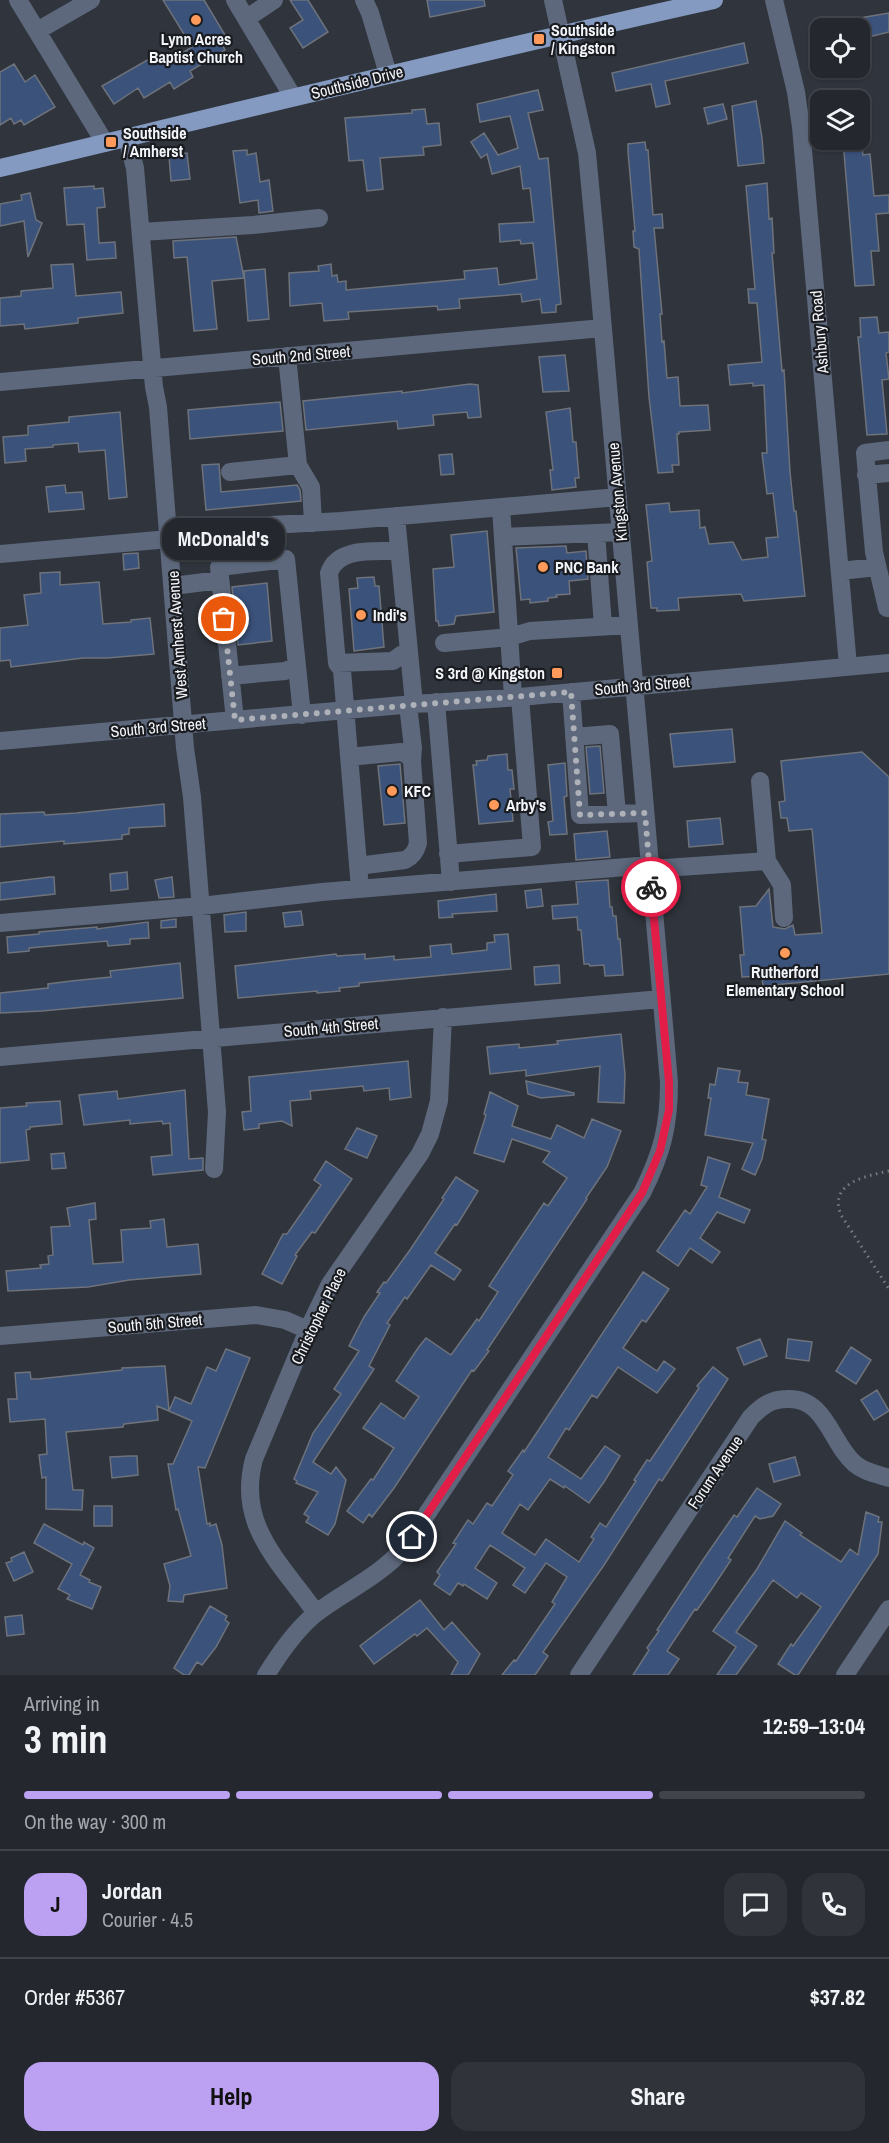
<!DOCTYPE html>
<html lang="en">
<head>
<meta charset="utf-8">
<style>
  :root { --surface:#24282e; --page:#30343a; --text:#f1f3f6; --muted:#a3a6aa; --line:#41444a; --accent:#bca0f2 }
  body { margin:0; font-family:"Archivo Narrow",sans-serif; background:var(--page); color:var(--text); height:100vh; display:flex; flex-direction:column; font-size:22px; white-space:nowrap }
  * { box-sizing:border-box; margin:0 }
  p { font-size:20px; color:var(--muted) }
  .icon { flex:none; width:33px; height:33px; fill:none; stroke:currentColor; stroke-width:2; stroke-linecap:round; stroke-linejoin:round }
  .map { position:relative; height:1675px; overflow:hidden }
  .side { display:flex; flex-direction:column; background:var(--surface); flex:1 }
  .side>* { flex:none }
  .buttons { position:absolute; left:810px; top:18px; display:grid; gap:12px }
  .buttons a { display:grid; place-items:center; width:60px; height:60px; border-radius:12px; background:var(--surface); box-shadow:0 2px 4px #0004,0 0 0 2px var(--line); font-size:30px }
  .pin { position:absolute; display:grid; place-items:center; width:51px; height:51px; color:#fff; margin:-26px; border:3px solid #fff; border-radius:50%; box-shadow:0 2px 6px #0007 }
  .courier { position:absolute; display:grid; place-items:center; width:60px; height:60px; margin:-30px; border:4px solid #e11d48; border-radius:50%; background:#fff; color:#222; box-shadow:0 2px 8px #0007 }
  .bubble { position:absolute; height:42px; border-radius:18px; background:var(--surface); box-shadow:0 2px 4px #0004,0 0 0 2px var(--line); font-size:20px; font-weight:700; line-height:42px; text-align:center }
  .summary em { font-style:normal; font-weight:700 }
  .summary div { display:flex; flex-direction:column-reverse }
  .summary { display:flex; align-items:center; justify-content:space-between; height:102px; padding:0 24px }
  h1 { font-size:39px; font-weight:700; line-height:45px }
  .bar { display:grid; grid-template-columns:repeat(4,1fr); gap:9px 6px; align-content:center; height:72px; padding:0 24px }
  .bar i { height:8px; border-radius:4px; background:var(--line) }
  .bar .selected { background:var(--accent) }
  .bar p { grid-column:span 4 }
  .line { display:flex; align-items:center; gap:15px; padding:0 24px; border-top:2px solid var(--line) }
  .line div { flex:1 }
  .round { display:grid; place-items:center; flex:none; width:63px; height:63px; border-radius:18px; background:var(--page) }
  .button { display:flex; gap:12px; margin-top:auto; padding:12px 24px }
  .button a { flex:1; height:69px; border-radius:18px; background:var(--accent); color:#111; font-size:24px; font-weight:700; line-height:69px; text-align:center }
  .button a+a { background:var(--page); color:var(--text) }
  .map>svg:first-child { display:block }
</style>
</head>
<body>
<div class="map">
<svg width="889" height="1675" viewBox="0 0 889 1675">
  <rect width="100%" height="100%" fill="#30353d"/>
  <path fill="#3b527b" stroke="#6d727b" stroke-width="1.5" d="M163,0H204L228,40L222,44L225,50L190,71L193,77L174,89L170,82L144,98L138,88L114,104L102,86L158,54L165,64L192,47Z
    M290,0H308L328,32L303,48L290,28L303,20Z
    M427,0H484L485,6L430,17Z
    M889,13V32L860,39V18Z
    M744,43L748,63L665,81L670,104L656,107L651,84L616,91L612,73Z
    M14,64L25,82L35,75L55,107L24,125L21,120L14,124L11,118L0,125V72Z
    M538,90L543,110L528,113L539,159L548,158L561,304L556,305V312L542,313L540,299L522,302L521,294L459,299L460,308L438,310L437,306L348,312L349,319L324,321L322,303L290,306L289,273L319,271L318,266L331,264L332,276L337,275L338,282L346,281V290L465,279L464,271L497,268L499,285L537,279L533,243L521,244L520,240L500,242L499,224L534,222L530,188L523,189L520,166L492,174L487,154L481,158L471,142L484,133L498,155L518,148L510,116L480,122L477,104Z
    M756,101L762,138L764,163L738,166L732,106Z
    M723,104L727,119L708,124L704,108Z
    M425,109L427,124L439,123L441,145L423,147L424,155L380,158L383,189L367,191L363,160L349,161L345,118L412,113V110Z
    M843,140H861L863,155L870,154L874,196L889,195V213L876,214L879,251H871L874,285L855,286Z
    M645,142L646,150H648L653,215L662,214L663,228H654L662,314H660L662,342L664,341L667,378L678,377L680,406L708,405L710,430L679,432V434H677L679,465H672L673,472L658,473L649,397L639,249L634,247L633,231H635L628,152V144Z
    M247,150V155L256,153L260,182L269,180L273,211L259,213L258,200L240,203L233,151Z
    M187,153L190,179L171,181L169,156Z
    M767,183L769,219L772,218L774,253H772L782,371L784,370L790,472L794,511H796L805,596L744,601L741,594L678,598L679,610L657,611V608H651L647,562L652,561L646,505L669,503L670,512L699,510L700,528L705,527L709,544L733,542L742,560L768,557L766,538L778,537L773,493L767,494L762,453H767L764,385L753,386V383L730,385L728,365L762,362L757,303H749L748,289H755L746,186Z
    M94,186V189L103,188L105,207L97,208L99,243L115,242L116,258L87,260L84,224L67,225L64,188Z
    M30,193L36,220L42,223L28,257L24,221L0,226V204L22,200L21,195Z
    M236,237L244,278L212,281L217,329L194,331L187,257L174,258L173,241Z
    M73,264L76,296L121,292L123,313L78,318V323L25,329L24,324L0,326V298L21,296V291L53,288L51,265Z
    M265,269L269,319L248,321L244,271Z
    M877,317L879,333L889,332V352L886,353L889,379L882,380L887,434L867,435L858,337H861L860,318Z
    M565,355L569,391L543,392L539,357Z
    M470,384L478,385L481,417L468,418L467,412L433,415L434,425L398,429L397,421L306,430L303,401L402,391V393Z
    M280,402L283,431L190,439L188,410Z
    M570,408L573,442H576L579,478H575L576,487L552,490L550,470H553L546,412Z
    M120,412L127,497L109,499L105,450L79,452L78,443L53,445V447L25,449L26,461L5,463L3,437L28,435V426L69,422V417Z
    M452,454L454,474L441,475L439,455Z
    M219,464L221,492L297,485L300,490L301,501L206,510L202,465Z
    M65,485L66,493L82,492L84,509L49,512L46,487Z
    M487,531L494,612L456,616L454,624L439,626L438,621H436L433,569L454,567L451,535Z
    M566,546L567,553L586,551L588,579L569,581L570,594L556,595L557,597L548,598V601L530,603V599L521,600L516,548Z
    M138,553L139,568L124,570L123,554Z
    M60,572V585L99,582L103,624L131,622V620L150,618L154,654L107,658H83L11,667L10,660L0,661V628L28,625L24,595L41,593L40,573Z
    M374,577L375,586H379L384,647L354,651L349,589L358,588L357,578Z
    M267,583L272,641L238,645L232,587Z
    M732,729L735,762L674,767L670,734Z
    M600,746L604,793L590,794L586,747Z
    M862,752L889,777V974L763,986L762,976L742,977L740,955H744L740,907L756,906L769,889L773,927L785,929L793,925L795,935L822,933L812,829L789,831L787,818H781L779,802L785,801L781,761Z
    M507,754L508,770H512L514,789H510L513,821L479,824L473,765H477L476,761L487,760L488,756Z
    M565,763L567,796L564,797L567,834L550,835L548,822L553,821L548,765Z
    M400,764L405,823L384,825L378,766Z
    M164,804L165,826L129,828V834L122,835V839L64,844V841L0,847V814L44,812L45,815L76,813Z
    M720,818L723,844L689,847L687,821Z
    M607,831L610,857L576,860L574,834Z
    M127,872L128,889L111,891L110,874Z
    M50,877H54L55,894L0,900V883Z
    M172,877L174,897L159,898L155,880Z
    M608,880L610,907H612L613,916H616L618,939H620L623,975L605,976L604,965L590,966L589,964H584L581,930H578L577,917L553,919L552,906L578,904L576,882Z
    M541,889L543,906L527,908L525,891Z
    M496,894L497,911L452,914L453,917L439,918L438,901Z
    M301,911L303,925L285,927L283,913Z
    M246,912V931L225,932L224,915Z
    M176,919V927L161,928V921Z
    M148,922L149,938L130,939V944L108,946L107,941L29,948V951L8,953L7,937L39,934V932L97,927V929Z
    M508,934L511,969L359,983V986L339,988L340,991L317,993V991L238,998L235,966L336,954L337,956L365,954V959L394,956V960L431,957L430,946L451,944L452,954L487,950V943L495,942L494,935Z
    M180,963L183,998L42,1011L0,1013V993L48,988V984L71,981L111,977L110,971Z
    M559,965L560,983L535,985L534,967Z
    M621,1034L625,1074L624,1103L598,1102L600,1066L526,1076V1070L490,1074L487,1047L519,1044V1048L558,1044L557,1041Z
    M408,1061L411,1097L390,1100L389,1088L364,1091L363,1086L310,1091L311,1099L290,1101L292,1126L282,1121L259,1124V1128L244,1130L242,1112L251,1111L249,1077Z
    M718,1068L740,1071L738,1082L748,1083L746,1095L769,1099L762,1139L766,1140L762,1159L755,1175L742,1169L753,1143L705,1135L711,1098H708L710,1084L715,1085Z
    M526,1081L574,1093V1095L541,1098L528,1094Z
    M185,1090L189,1159L203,1158V1170L153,1175L151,1157L172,1155L170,1123L163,1124L162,1121L130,1124V1120L84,1125L79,1095L117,1091L118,1099Z
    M490,1092L518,1106L512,1126L551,1139L557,1125L584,1138L592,1119L621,1131L607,1167L586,1198L587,1199L487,1350L489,1351L474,1371L472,1370L394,1488L372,1517L369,1514L363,1523L347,1511L371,1479L373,1480L394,1448L363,1428L381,1403L404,1419L419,1397L396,1381L418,1348L426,1338L451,1355L477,1319L479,1321L498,1292L489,1286L514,1248L544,1203L548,1206L567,1178L543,1162L550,1152L512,1139L504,1162L474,1153L486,1115L484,1114Z
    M60,1101L62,1124L30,1127V1129L26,1130L29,1160L0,1163V1108L27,1106L26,1103Z
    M357,1128L377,1136L367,1158L345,1149Z
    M64,1153L66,1168L52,1169L51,1154Z
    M708,1157L730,1164L719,1197L750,1210L744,1223L717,1212L700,1238L720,1252L712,1263L690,1248L678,1266L657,1251L685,1210L690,1214L707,1187L701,1185Z
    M326,1161L352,1179L315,1233L312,1232L295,1255L297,1256L282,1284L262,1274L283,1234H287L321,1185L314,1180Z
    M456,1177L478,1191L457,1225L455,1224L435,1253L461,1270L454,1280L431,1265L407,1299L405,1297L387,1323L390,1325L369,1366L374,1369L313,1462L331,1474L336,1467L346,1480L335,1524L328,1535L306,1522L309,1517L304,1514L318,1492L296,1483L297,1481L294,1479L313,1433L341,1394L334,1389L359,1351L349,1346L364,1317L380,1293L377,1292L384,1282L386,1283L410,1250L444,1199L442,1198Z
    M95,1203L96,1219L89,1220L93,1264L123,1262L121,1230L151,1228L150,1221L164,1219L167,1247L198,1244L201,1274L129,1280L88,1287L8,1291L6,1271L41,1268L40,1265L49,1264L48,1256L53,1255L51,1227L70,1226L67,1208Z
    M643,1272L669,1289L646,1322L642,1320L623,1348L657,1371L664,1361L675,1369L657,1393L618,1367L597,1398L592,1395L569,1430L566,1428L548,1457L581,1479L605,1446L620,1456L604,1482L589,1503L565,1486L564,1488L550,1479L528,1510L520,1504L502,1533L535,1555L546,1539L579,1562L594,1539L591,1537L600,1523L606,1527L636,1481L634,1480L647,1460L650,1461L699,1388L697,1386L713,1367L728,1379L662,1481L659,1479L604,1565L543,1652L548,1656L535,1675H502L514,1660L516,1661L555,1604L552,1602L567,1577L546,1563L525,1593L513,1585L525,1568L490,1545L475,1568L497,1583L487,1599L464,1584L463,1586L458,1583L450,1595L434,1584L440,1575L437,1572L456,1544L453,1543L468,1520L473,1524L487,1503L492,1506L513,1475L508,1471L523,1450L524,1452Z
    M760,1339L767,1356L744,1365L737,1348Z
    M788,1339L812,1342L809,1361L786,1358Z
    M851,1347L871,1360L856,1384L836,1371Z
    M226,1349L250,1358L205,1468L198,1467L207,1524L210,1523V1526L216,1524L222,1545L227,1588L184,1595L183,1602L168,1601L170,1586L164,1564L191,1556L178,1509L176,1510L168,1464H173L192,1421L169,1411L175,1397L191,1404L207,1367L216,1371Z
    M165,1366L169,1411L157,1406L158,1420L124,1424L123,1427L66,1432L73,1490H83L82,1510L46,1509V1477L42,1478L39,1455L47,1454L45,1419L10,1422L8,1399H17L15,1373L30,1372L31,1379H38L122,1370V1368Z
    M877,1390L889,1411L874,1420L861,1400Z
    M130,1456H137L138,1475L112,1478L110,1457Z
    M795,1457L800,1475L774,1482L769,1464Z
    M757,1488L781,1504L773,1516L760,1519L755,1516L728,1558L731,1560L711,1590L697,1610L695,1609L667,1651L679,1659L668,1675H633L649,1650L647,1648L659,1631L657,1630L703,1560L734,1515L737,1517Z
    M94,1506H112V1526H94Z
    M866,1512L879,1517L878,1522H882L878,1554L798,1675H795L778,1664L791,1644L793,1646L821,1607L801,1593L797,1598L773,1580L736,1632L757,1646L736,1675H717L736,1647L713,1631L757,1569L785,1521L802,1533L800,1535L841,1562L850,1549L858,1555Z
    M44,1524L83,1545L84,1542L94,1548L80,1575L90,1580L89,1582L101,1587L92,1609L67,1599L70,1595L58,1589L72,1564L34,1543Z
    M24,1552L33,1572L14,1581L6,1563L12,1561L11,1558Z
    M420,1600L444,1630L452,1622L480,1654L468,1675H451L458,1662L427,1628L417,1636L415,1634L374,1664L360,1646Z
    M210,1606L227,1616L225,1620L229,1623L216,1647L202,1665L197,1662L189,1675H184L174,1668Z
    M22,1615L24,1634L7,1636L5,1617Z"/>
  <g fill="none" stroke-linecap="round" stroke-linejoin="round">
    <path stroke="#787c83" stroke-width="3" stroke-dasharray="1.5 4.5" stroke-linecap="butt" d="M889,1171C866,1176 828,1183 841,1215L889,1289"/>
    <path stroke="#5d687c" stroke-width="18" d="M18,0L105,143
      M235,0L293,97
      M364,0L370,13L388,74
      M774,0L796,92L801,127L848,666
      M247,18L274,0
      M37,31L91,0
      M127,139L135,168L154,387L158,407L185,748L192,797L217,1112L214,1169
      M141,232L253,225L319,218
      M287,356L298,465
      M0,382L603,328
      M889,450L865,453L874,552L887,608H889
      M230,472L298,465L311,487L313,523
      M866,475L889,473
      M501,507L513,697
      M396,516L414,704
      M169,531L341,521L618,497
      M596,533L603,626
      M503,537L621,532
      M0,554L169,539
      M840,571L877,567
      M173,586L220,580
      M444,643L510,637L530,631L629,625
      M337,663L393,661L401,655L409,654
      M230,676L285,671L297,666
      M571,692L580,815L645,813
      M436,702L451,882
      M408,705L413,748L412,761
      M235,720L219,567L286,559L302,715
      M574,737L610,734L617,814
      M0,741L414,704L520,697L889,663
      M349,757L401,752L408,755L412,761L418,843C416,851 413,856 405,860L358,866
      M448,854L532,847L520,697
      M767,861L782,885L784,918
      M650,869L767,861L760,781
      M360,889L342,670L337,663L329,573C338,546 376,552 399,551
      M0,923L201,906L322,892L650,865
      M0,1057L661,999
      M0,1336L256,1315L285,1320L308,1330
      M316,1613C281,1563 236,1526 254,1459L308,1330L330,1284L420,1154L430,1134L439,1101L443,1017
      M266,1675C280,1653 295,1631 315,1614C345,1591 379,1577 404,1548L642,1193C662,1153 669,1127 669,1082L595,238L587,153L553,0
      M579,1675L751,1417C762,1406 771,1399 787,1399C826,1397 831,1444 855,1464C864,1472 877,1474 889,1478
      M845,1675L889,1609"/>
    <path stroke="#849ac1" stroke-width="18" d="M0,168C238,111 475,53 714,0"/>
  </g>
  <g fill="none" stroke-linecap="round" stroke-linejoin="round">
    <path stroke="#aeb2b8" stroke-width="6" stroke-dasharray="0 10.8" d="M224,619L235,720L571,692L580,815L645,813L651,887"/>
    <path stroke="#e11d48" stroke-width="8" d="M412,1537L642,1193L660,1151L669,1110V1082L651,887"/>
  </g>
  <g fill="#ff9a5b" stroke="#1a1c20" stroke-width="2">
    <circle cx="196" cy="20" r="6"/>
    <rect x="533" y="33" width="12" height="12" rx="3"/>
    <rect x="105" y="136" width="12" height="12" rx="3"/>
    <circle cx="543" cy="567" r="6"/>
    <circle cx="361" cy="615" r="6"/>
    <rect x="551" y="667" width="12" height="12" rx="3"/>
    <circle cx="392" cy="791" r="6"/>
    <circle cx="494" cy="805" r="6"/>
    <circle cx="785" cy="953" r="6"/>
  </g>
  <g text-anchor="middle" stroke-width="4.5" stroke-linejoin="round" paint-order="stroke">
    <g font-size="16" font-weight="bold" fill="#f2f5fa" stroke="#1a1c20" text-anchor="start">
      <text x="551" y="36">Southside<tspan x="551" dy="18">/ Kingston</tspan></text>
      <text x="196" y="45" text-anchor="middle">Lynn Acres<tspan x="196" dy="18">Baptist Church</tspan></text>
      <text x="123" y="139">Southside<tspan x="123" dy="18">/ Amherst</tspan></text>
      <text x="555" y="573">PNC Bank</text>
      <text x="373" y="621">Indi's</text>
      <text x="545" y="679" text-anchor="end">S 3rd @ Kingston</text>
      <text x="404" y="797">KFC</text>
      <text x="506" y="811">Arby's</text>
      <text x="785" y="978" text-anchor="middle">Rutherford<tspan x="785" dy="18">Elementary School</tspan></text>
    </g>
    <g font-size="16" fill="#f2f5fa" stroke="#1a1c20">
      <text transform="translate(357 82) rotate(-14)" y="6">Southside Drive</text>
      <text transform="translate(819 332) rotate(-95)" y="6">Ashbury Road</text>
      <text transform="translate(301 355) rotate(-5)" y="6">South 2nd Street</text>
      <text transform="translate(617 492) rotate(-95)" y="6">Kingston Avenue</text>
      <text transform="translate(177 635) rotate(-94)" y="6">West Amherst Avenue</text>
      <text transform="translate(642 685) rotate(-5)" y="6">South 3rd Street</text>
      <text transform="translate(158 727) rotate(-5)" y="6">South 3rd Street</text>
      <text transform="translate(331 1027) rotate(-5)" y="6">South 4th Street</text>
      <text transform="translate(318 1316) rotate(-64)" y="6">Christopher Place</text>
      <text transform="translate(155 1323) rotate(-5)" y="6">South 5th Street</text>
      <text transform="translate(715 1472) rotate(-56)" y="6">Forum Avenue</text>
    </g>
  </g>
</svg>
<div class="buttons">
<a><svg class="icon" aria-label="locate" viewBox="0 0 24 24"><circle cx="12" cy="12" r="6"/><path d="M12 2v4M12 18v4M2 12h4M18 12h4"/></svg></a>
<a><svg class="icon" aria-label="layers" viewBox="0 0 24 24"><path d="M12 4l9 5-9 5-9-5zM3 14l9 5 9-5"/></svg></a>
</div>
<div class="pin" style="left:224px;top:619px;background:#ea580c"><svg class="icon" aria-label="bag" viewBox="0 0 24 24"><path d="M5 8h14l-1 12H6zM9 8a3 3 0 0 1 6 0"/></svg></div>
<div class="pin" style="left:412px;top:1537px;background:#1f2937"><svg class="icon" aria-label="home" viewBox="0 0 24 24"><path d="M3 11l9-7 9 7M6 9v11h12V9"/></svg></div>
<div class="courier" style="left:651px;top:887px"><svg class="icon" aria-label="bike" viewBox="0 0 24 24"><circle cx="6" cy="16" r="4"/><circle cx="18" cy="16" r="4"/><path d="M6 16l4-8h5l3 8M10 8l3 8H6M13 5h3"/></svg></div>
<div class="bubble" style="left:162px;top:518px;width:123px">McDonald's</div>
</div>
<section class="side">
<div class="summary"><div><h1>3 min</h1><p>Arriving in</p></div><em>12:59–13:04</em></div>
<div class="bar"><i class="selected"></i><i class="selected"></i><i class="selected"></i><i></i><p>On the way · 300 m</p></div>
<div class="line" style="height:108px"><b class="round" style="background:var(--accent);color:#111">J</b><div><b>Jordan</b><p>Courier · 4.5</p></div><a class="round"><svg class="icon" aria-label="chat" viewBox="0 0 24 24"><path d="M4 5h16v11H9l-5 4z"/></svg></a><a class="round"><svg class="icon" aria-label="phone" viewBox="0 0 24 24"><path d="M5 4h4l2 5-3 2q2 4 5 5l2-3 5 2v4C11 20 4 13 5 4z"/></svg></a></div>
<div class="line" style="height:78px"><div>Order #5367</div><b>$37.82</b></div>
<div class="button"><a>Help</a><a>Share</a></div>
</section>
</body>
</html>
